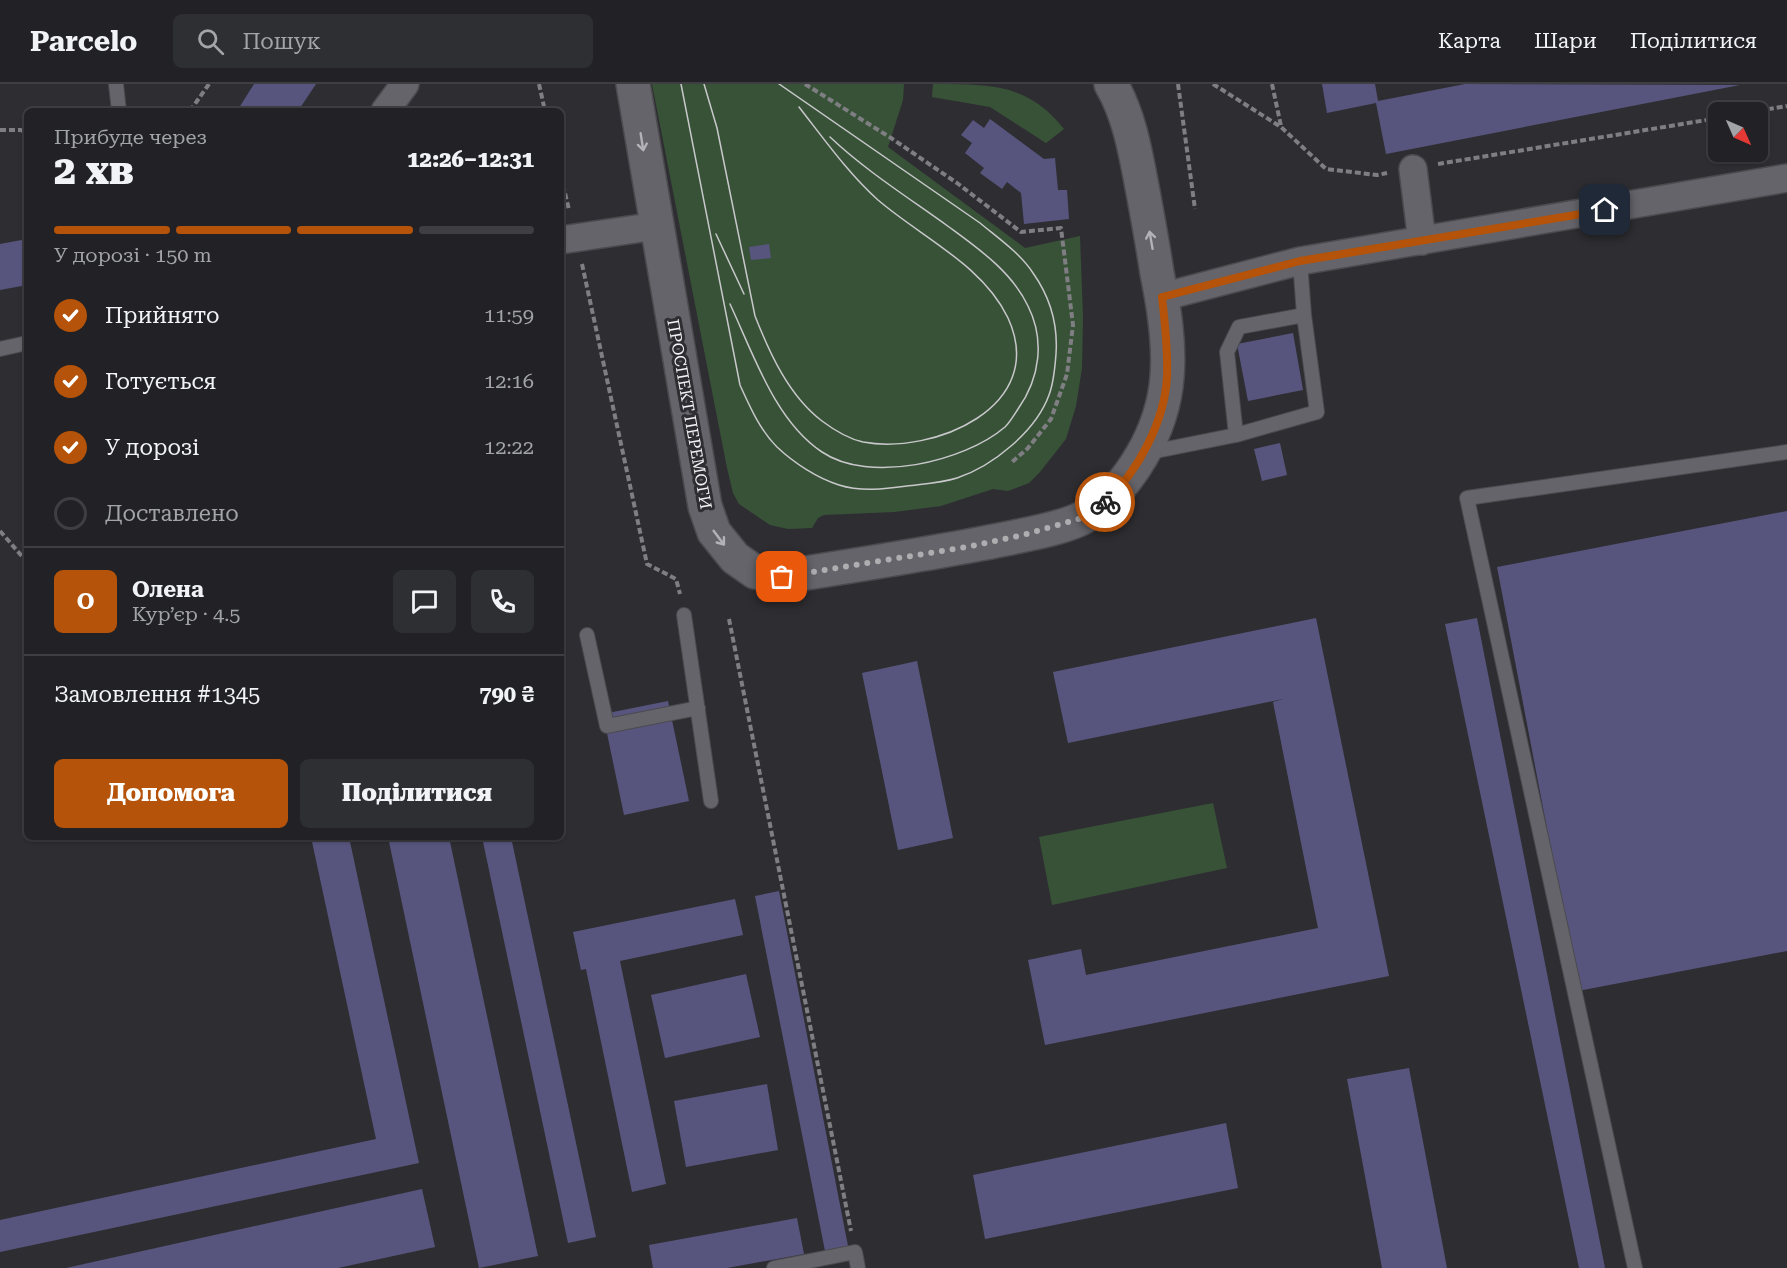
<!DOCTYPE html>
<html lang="uk">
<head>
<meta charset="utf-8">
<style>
  :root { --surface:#222226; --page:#2e2f32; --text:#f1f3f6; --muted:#a2a4a7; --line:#3f3f43; --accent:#b45309 }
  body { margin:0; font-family:"Roboto Serif",serif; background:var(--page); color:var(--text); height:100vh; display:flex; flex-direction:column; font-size:22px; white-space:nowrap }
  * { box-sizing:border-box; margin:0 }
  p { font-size:20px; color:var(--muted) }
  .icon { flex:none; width:33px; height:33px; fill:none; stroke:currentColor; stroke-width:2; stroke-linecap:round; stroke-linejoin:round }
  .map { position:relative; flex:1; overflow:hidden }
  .side { position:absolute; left:24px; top:24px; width:540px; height:732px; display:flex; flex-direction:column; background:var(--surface); border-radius:9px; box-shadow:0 2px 4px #0004,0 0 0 2px var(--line) }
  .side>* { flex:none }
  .needle { width:39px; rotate:135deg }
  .fabs { position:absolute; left:1708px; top:18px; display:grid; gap:12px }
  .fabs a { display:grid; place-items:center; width:60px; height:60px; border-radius:9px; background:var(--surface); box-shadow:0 2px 4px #0004,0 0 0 2px var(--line); font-size:30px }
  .pin { position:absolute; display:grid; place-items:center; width:51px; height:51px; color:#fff; margin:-26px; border-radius:12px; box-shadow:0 3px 9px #0006 }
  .courier { position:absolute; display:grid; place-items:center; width:60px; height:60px; margin:-30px; border:4px solid #b45309; border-radius:50%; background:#fff; color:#222; box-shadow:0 2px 8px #0007 }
  .overview em { font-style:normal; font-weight:800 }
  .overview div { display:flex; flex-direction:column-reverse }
  .overview { display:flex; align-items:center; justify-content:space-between; height:102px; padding:0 30px }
  h1 { font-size:39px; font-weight:800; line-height:45px }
  .bar { display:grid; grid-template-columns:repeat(4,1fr); gap:9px 6px; align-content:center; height:72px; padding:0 30px }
  .bar i { height:8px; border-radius:4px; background:var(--line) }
  .bar .selected { background:var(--accent) }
  .bar p { grid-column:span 4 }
  .line { display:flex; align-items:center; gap:15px; padding:0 30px; border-top:2px solid var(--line) }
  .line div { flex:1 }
  .round { display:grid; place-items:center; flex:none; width:63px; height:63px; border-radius:9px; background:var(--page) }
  ol { padding:0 30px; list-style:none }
  li { display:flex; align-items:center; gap:18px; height:66px }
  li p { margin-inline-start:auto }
  li .icon { padding:6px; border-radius:50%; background:var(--accent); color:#fff; stroke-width:4 }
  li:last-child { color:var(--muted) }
  li i { width:33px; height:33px; border:3px solid var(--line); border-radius:50% }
  .primary-button { display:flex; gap:12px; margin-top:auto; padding:12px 30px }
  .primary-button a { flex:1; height:69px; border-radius:9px; background:var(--accent); color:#fff; font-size:24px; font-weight:800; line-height:69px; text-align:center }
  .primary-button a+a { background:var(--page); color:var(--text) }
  header { display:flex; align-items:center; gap:36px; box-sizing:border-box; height:84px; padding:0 30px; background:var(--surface); border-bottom:2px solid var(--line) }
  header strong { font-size:28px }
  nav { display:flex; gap:33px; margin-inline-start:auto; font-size:21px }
  .search { width:420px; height:54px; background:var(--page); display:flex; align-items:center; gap:15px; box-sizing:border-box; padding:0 21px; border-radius:9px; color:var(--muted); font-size:22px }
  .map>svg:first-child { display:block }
</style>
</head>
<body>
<header>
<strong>Parcelo</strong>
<div class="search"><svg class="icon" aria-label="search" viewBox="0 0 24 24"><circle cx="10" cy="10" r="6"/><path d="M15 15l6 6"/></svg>Пошук</div>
<nav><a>Карта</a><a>Шари</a><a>Поділитися</a></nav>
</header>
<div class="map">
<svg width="1787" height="1184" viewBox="0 0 1787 1184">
  <rect width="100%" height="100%" fill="#2e2e32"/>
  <path fill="#385238" d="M652,0H904L903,16L888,63L1025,164L1080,152L1083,234L1082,284L1076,322L1066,355L1040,388L1029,399L1008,407L993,405L941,422L894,428L824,431L818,434L812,444L788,445L770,441L739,420L733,409L727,384Z
    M933,0C991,0 1029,0 1064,45L1046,59L990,23L932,13Z
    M1213,719L1227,784L1052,821L1039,753Z"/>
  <path fill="#57557e" d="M254,0H316L298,27H237Z
    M1322,0H1375L1378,17L1465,0L1740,1L1386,70L1376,19L1327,29Z
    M990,35L1044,75L1055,74L1058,106H1067L1069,135L1024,140L1021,109L1007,98L1002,105L980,89L984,84L965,69L972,59L961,51L973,36L984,44Z
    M27,155V201L0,206V160Z
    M769,160L771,174L751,176L749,163Z
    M1293,249L1303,306L1248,317L1237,260Z
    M1280,359L1287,391L1262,397L1254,365Z
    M1787,427V867L1578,907L1497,483Z
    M1316,534L1389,892L1045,961L1028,876L1081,865L1086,891L1318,844L1273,618L1283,615L1068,659L1053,588Z
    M1477,534L1605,1184H1579L1445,540Z
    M917,577L953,754L898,766L862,589Z
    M668,617L689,717L624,731L603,630Z
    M311,753H349L419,1079L0,1168V1136L376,1055Z
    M388,753H449L538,1172L479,1184Z
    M482,753H511L596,1153L568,1159Z
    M779,807L848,1162L825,1167L755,812Z
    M735,815L743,851L620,877L666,1100L632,1108L586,885L581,886L573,848Z
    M746,890L760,953L665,974L651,911Z
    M1409,984L1447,1184H1382L1347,995Z
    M767,1000L778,1066L686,1083L674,1017Z
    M1226,1039L1238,1104L985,1155L973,1091Z
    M422,1105L435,1163L338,1184H66Z
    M797,1134L804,1170L727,1184H653L649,1161Z"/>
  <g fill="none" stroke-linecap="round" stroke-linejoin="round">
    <g stroke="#4b4b4f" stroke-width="16">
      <path id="service" d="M116,0L119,27
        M0,265L27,259
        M1236,351L1227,268L1239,243L1304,231
        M1146,369L1236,351L1317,328L1304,231L1300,177
        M684,531L711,717
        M587,551L607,642L698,624
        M774,1184L855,1168L858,1184
        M1635,1184L1467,414L1787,368"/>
    </g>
    <g stroke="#4b4b4f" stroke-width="30">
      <path id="minor" d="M385,27L405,0
        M1413,85L1422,157
        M561,156L656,142
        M1162,213L1300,177L1787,94"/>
    </g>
    <g stroke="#4b4b4f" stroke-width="36">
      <path id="secondary" d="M633,0L705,422L714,448L735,474L755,488L781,493C856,481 931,470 1005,455C1028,450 1065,444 1084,433C1130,405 1163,346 1167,293C1170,259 1164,223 1157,189C1153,162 1148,135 1143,108C1136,72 1130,32 1111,0"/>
    </g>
    <path stroke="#7f7f83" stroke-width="4" stroke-dasharray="6 3" stroke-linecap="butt" d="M539,0L545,27
      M805,0L891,54L957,99L1021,148L1061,144L1073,241L1067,290L1051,335L1028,364L1011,379
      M1178,0L1195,125
      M1213,0L1281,43L1326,85L1377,91L1387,89
      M1272,0L1281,42
      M190,27L209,0
      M1750,28L1787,22
      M0,46H21L27,49
      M1438,80L1719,34
      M561,92L569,126
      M582,180L647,480L676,495L680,510
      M0,447L27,478
      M729,535L851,1147"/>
    <use href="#service" stroke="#64646a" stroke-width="14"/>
    <use href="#minor" stroke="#64646a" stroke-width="27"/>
    <use href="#secondary" stroke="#64646a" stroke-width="33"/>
    <path stroke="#c8c8cb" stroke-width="1.5" d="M681,0L740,301C750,323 760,346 777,363C794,379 817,394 839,401C861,408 885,405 907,402C923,400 941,399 957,394C993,382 1036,347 1049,311C1054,298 1055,283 1056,270C1058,241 1050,213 1033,189C1020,169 998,154 980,139L779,0
      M704,0L717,44L755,232C770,270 789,312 822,337C834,346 849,355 863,358C933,371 1049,323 1008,234C983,181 921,153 878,116C848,89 824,55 799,23
      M716,150L744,210
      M730,220C753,269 775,337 822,368C869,400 964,378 1005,343C1010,338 1014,331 1018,325C1040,294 1045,256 1028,222C1012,188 979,165 949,143C909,114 866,87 830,53"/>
  </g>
  <defs><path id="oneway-shaft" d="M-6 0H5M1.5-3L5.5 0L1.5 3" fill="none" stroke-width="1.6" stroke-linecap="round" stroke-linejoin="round" transform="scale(1.5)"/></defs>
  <g stroke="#b3b3b7">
    <use href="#oneway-shaft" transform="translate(642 58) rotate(81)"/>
    <use href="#oneway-shaft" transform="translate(1151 156) rotate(-100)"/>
    <use href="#oneway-shaft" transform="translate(719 454) rotate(53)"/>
  </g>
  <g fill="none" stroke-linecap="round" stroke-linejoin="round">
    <path stroke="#aeaeb1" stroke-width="6" stroke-dasharray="0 10.8" d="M782,493L972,462L1027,450L1082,434L1105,418"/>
    <path stroke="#b45309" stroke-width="8" d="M1105,418C1138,388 1165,337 1167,292C1168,266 1165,239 1162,213L1300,177L1605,126"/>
  </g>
  <g text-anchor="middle" stroke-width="6" stroke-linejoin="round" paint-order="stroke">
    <g font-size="16" fill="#f3f3f6" stroke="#2e2e32">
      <text transform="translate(690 330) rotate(80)" y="6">ПРОСПЕКТ ПЕРЕМОГИ</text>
    </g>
  </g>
</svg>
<div class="fabs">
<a><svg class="needle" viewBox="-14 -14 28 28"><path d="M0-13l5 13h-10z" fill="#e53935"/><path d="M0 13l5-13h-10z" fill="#a2a4a7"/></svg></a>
</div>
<div class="pin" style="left:782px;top:493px;background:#ea580c"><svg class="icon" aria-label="bag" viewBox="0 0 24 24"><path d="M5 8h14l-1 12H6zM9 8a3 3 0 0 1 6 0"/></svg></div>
<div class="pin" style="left:1605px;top:126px;background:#1f2937"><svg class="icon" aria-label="home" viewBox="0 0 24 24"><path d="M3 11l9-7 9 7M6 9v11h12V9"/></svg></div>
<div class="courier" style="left:1105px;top:418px"><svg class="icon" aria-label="bike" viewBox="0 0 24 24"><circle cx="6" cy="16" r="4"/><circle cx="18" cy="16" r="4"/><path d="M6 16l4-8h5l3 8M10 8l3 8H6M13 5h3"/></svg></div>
<section class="side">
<div class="overview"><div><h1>2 хв</h1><p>Прибуде через</p></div><em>12:26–12:31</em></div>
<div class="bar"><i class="selected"></i><i class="selected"></i><i class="selected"></i><i></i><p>У дорозі · 150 m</p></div>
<ol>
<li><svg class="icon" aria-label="check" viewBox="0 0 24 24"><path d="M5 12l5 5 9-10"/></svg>Прийнято<p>11:59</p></li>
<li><svg class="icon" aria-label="check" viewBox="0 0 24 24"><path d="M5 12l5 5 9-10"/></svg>Готується<p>12:16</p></li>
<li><svg class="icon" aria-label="check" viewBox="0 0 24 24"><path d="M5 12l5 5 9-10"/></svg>У дорозі<p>12:22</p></li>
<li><i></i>Доставлено</li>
</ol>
<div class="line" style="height:108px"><b class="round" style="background:var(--accent);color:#fff">О</b><div><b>Олена</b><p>Кур’єр · 4.5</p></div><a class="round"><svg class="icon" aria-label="chat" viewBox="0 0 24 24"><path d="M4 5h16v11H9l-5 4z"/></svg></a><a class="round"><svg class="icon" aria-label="phone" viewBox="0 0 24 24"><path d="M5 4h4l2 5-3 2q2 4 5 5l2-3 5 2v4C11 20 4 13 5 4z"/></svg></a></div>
<div class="line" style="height:78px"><div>Замовлення #1345</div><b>790 ₴</b></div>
<div class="primary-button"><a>Допомога</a><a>Поділитися</a></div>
</section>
</div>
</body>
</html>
